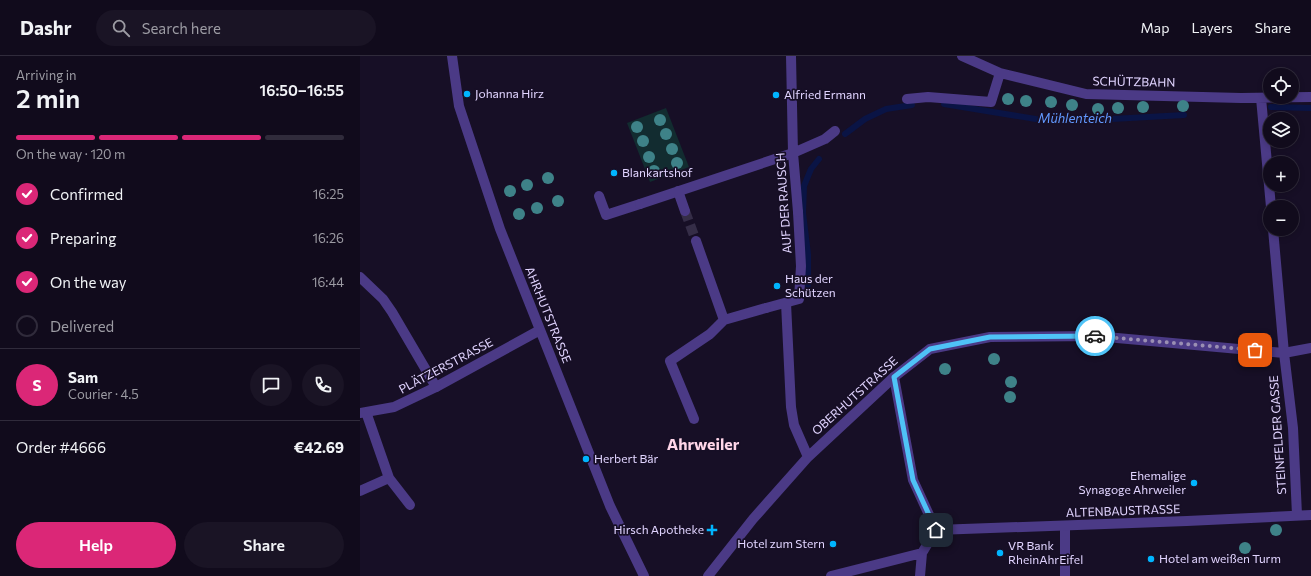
<!DOCTYPE html>
<html lang="en">
<head>
<meta charset="utf-8">
<style>
  :root { --surface:#110b1c; --page:#1a1425; --text:#f1f3f6; --muted:#9c9ba3; --line:#302b3b; --accent:#db2777 }
  body { margin:0; font-family:Commissioner,sans-serif; background:var(--page); color:var(--text); height:100vh; display:flex; flex-direction:column; font-size:15px; white-space:nowrap }
  * { box-sizing:border-box; margin:0 }
  p { font-size:13px; color:var(--muted) }
  .icon { flex:none; width:22px; height:22px; fill:none; stroke:currentColor; stroke-width:2; stroke-linecap:round; stroke-linejoin:round }
  .map { position:relative; flex:1; overflow:hidden }
  .sheet { display:flex; flex-direction:column; background:var(--surface); width:360px }
  .sheet>* { flex:none }
  .controls { position:absolute; left:903px; top:12px; display:grid; gap:8px }
  .controls a { display:grid; place-items:center; width:36px; height:36px; border-radius:50%; background:var(--surface); box-shadow:0 2px 6px #0003,0 0 0 1px var(--line); font-size:20px }
  .pin { position:absolute; display:grid; place-items:center; width:34px; height:34px; color:#fff; margin:-17px; border-radius:8px; box-shadow:0 2px 6px #0006 }
  .courier { position:absolute; display:grid; place-items:center; width:40px; height:40px; margin:-20px; border:3px solid #4fc3f7; border-radius:50%; background:#fff; color:#222; box-shadow:0 1px 5px #0007 }
  .headline em { font-style:normal; font-weight:600 }
  .headline div { display:flex; flex-direction:column-reverse }
  .headline { display:flex; align-items:center; justify-content:space-between; height:68px; padding:0 16px }
  h1 { font-size:26px; font-weight:600; line-height:30px }
  .bar { display:grid; grid-template-columns:repeat(4,1fr); gap:6px 4px; align-content:center; height:48px; padding:0 16px }
  .bar i { height:5px; border-radius:3px; background:var(--line) }
  .bar .on { background:var(--accent) }
  .bar p { grid-column:span 4 }
  .line { display:flex; align-items:center; gap:10px; padding:0 16px; border-top:1px solid var(--line) }
  .line div { flex:1 }
  .round { display:grid; place-items:center; flex:none; width:42px; height:42px; border-radius:21px; background:var(--page) }
  ol { padding:0 16px; list-style:none }
  li { display:flex; align-items:center; gap:12px; height:44px }
  li p { margin-inline-start:auto }
  li .icon { padding:4px; border-radius:50%; background:var(--accent); color:#fff; stroke-width:4 }
  li:last-child { color:var(--muted) }
  li i { width:22px; height:22px; border:2px solid var(--line); border-radius:50% }
  .primary-button { display:flex; gap:8px; margin-top:auto; padding:8px 16px }
  .primary-button a { flex:1; height:46px; border-radius:24px; background:var(--accent); color:#fff; font-size:16px; font-weight:600; line-height:46px; text-align:center }
  .primary-button a+a { background:var(--page); color:var(--text) }
  header { display:flex; align-items:center; gap:24px; box-sizing:border-box; height:56px; padding:0 20px; background:var(--surface); border-bottom:1px solid var(--line) }
  header strong { font-size:19px }
  nav { display:flex; gap:22px; margin-inline-start:auto; font-size:14px }
  .search { width:280px; height:36px; background:var(--page); display:flex; align-items:center; gap:10px; box-sizing:border-box; padding:0 14px; border-radius:22px; color:var(--muted); font-size:15px }
  main { display:flex; flex:1; min-height:0 }
  .map>svg:first-child { display:block }
</style>
</head>
<body>
<header>
<strong>Dashr</strong>
<div class="search"><svg class="icon" aria-label="search" viewBox="0 0 24 24"><circle cx="10" cy="10" r="6"/><path d="M15 15l6 6"/></svg>Search here</div>
<nav><a>Map</a><a>Layers</a><a>Share</a></nav>
</header>
<main>
<section class="sheet">
<div class="headline"><div><h1>2 min</h1><p>Arriving in</p></div><em>16:50–16:55</em></div>
<div class="bar"><i class="on"></i><i class="on"></i><i class="on"></i><i></i><p>On the way · 120 m</p></div>
<ol>
<li><svg class="icon" aria-label="check" viewBox="0 0 24 24"><path d="M5 12l5 5 9-10"/></svg>Confirmed<p>16:25</p></li>
<li><svg class="icon" aria-label="check" viewBox="0 0 24 24"><path d="M5 12l5 5 9-10"/></svg>Preparing<p>16:26</p></li>
<li><svg class="icon" aria-label="check" viewBox="0 0 24 24"><path d="M5 12l5 5 9-10"/></svg>On the way<p>16:44</p></li>
<li><i></i>Delivered</li>
</ol>
<div class="line" style="height:72px"><b class="round" style="background:var(--accent);color:#fff">S</b><div><b>Sam</b><p>Courier · 4.5</p></div><a class="round"><svg class="icon" aria-label="chat" viewBox="0 0 24 24"><path d="M4 5h16v11H9l-5 4z"/></svg></a><a class="round"><svg class="icon" aria-label="phone" viewBox="0 0 24 24"><path d="M5 4h4l2 5-3 2q2 4 5 5l2-3 5 2v4C11 20 4 13 5 4z"/></svg></a></div>
<div class="line" style="height:52px"><div>Order #4666</div><b>€42.69</b></div>
<div class="primary-button"><a>Help</a><a>Share</a></div>
</section>
<div class="map">
<svg width="951" height="520" viewBox="0 0 951 520">
  <rect width="100%" height="100%" fill="#170f26"/>
  <path fill="#122c30" d="M306,52L329,111L290,126L267,67Z"/>
  <g fill="none" stroke-linecap="round" stroke-linejoin="round">
    <path stroke="#0a1445" stroke-width="6" d="M584,48L688,65H716L824,59
      M911,51L951,52
      M485,78L505,63L526,53L552,49
      M448,229V198L443,157L444,130L451,113L459,103"/>
    <path stroke="#352d47" stroke-width="10" stroke-dasharray="10 5" stroke-linecap="butt" d="M325,155L336,185"/>
    <path stroke="#4b3a86" stroke-width="10" d="M92,0L99,50L140,173L250,450L284,520
      M239,140L246,159L280,148
      M426,247L431,351L434,369L448,401
      M406,252L439,243L441,210L438,156
      M76,331L180,274
      M705,470V520
      M348,520L393,463L448,401L534,321
      M471,520L562,497L576,474
      M560,520L562,497"/>
    <path stroke="#4b3a86" stroke-width="10" d="M431,0L433,97L438,156
      M602,0L640,17L726,38L881,42L951,41
      M901,42L911,151
      M547,43L568,41L631,46L640,17
      M318,135L325,155
      M280,148L433,97L465,83L475,75
      M913,173L924,297L933,372L937,459
      M336,185L364,264L406,252
      M0,221L23,243L32,256L76,331L34,351L0,357
      M951,292L924,297L735,280L630,281L570,293L534,321L553,424L576,474L827,465L951,459
      M334,363L310,305L350,278L364,264
      M29,422L50,449
      M0,435L29,422L6,356"/>
  </g>
  <g fill="#3e8288">
    <circle cx="648" cy="43" r="6"/>
    <circle cx="666" cy="45" r="6"/>
    <circle cx="691" cy="46" r="6"/>
    <circle cx="712" cy="49" r="6"/>
    <circle cx="823" cy="50" r="6"/>
    <circle cx="783" cy="51" r="6"/>
    <circle cx="758" cy="52" r="6"/>
    <circle cx="738" cy="53" r="6"/>
    <circle cx="300" cy="64" r="6"/>
    <circle cx="277" cy="71" r="6"/>
    <circle cx="306" cy="78" r="6"/>
    <circle cx="283" cy="85" r="6"/>
    <circle cx="312" cy="93" r="6"/>
    <circle cx="289" cy="101" r="6"/>
    <circle cx="317" cy="107" r="6"/>
    <circle cx="294" cy="115" r="6"/>
    <circle cx="188" cy="122" r="6"/>
    <circle cx="167" cy="129" r="6"/>
    <circle cx="150" cy="135" r="6"/>
    <circle cx="198" cy="145" r="6"/>
    <circle cx="177" cy="152" r="6"/>
    <circle cx="159" cy="158" r="6"/>
    <circle cx="634" cy="303" r="6"/>
    <circle cx="585" cy="313" r="6"/>
    <circle cx="651" cy="326" r="6"/>
    <circle cx="650" cy="341" r="6"/>
    <circle cx="916" cy="474" r="6"/>
    <circle cx="885" cy="492" r="6"/>
  </g>
  <g fill="none" stroke-linecap="round" stroke-linejoin="round">
    <path stroke="#9a8fb3" stroke-width="4" stroke-dasharray="0 7.2" d="M735,280L895,294"/>
    <path stroke="#4fc3f7" stroke-width="5" d="M576,474L553,424L534,321L570,293L630,281L735,280"/>
  </g>
  <g fill="#00b5ff" stroke="#170f26" stroke-width="1.5">
    <circle cx="107" cy="38" r="4"/>
    <circle cx="416" cy="39" r="4"/>
    <circle cx="254" cy="117" r="4"/>
    <circle cx="417" cy="230" r="4"/>
    <circle cx="226" cy="403" r="4"/>
    <circle cx="834" cy="427" r="4"/>
    <path d="M350 468h4v4h4v4h-4v4h-4v-4h-4v-4h4z"/>
    <circle cx="473" cy="488" r="4"/>
    <circle cx="640" cy="497" r="4"/>
    <circle cx="791" cy="503" r="4"/>
  </g>
  <g text-anchor="middle" stroke-width="3.5" stroke-linejoin="round" paint-order="stroke">
    <g font-size="12" fill="#e1d4ff" stroke="#170f26">
      <text transform="translate(774 26) rotate(1)" y="4">SCHÜTZBAHN</text>
      <text transform="translate(424 147) rotate(-94)" y="4">AUF DER RAUSCH</text>
      <text transform="translate(188 259) rotate(68)" y="4">AHRHUTSTRASSE</text>
      <text transform="translate(86 310) rotate(-28)" y="4">PLÄTZERSTRASSE</text>
      <text transform="translate(495 340) rotate(-42)" y="4">OBERHUTSTRASSE</text>
      <text transform="translate(918 379) rotate(-94)" y="4">STEINFELDER GASSE</text>
      <text transform="translate(763 455) rotate(-2)" y="4">ALTENBAUSTRASSE</text>
    </g>
    <g font-size="12" fill="#e1d4ff" stroke="#170f26" text-anchor="start">
      <text x="115" y="42">Johanna Hirz</text>
      <text x="424" y="43">Alfried Ermann</text>
      <text x="262" y="121">Blankartshof</text>
      <text x="425" y="227">Haus der<tspan x="425" dy="14">Schützen</tspan></text>
      <text x="234" y="407">Herbert Bär</text>
      <text x="826" y="424" text-anchor="end">Ehemalige<tspan x="826" dy="14">Synagoge Ahrweiler</tspan></text>
      <text x="344" y="478" text-anchor="end">Hirsch Apotheke</text>
      <text x="465" y="492" text-anchor="end">Hotel zum Stern</text>
      <text x="648" y="494">VR Bank<tspan x="648" dy="14">RheinAhrEifel</tspan></text>
      <text x="799" y="507">Hotel am weißen Turm</text>
    </g>
    <g font-size="13" font-style="italic" fill="#6299ff" stroke="#170f26">
      <text x="715" y="67">Mühlenteich</text>
    </g>
    <g font-size="16" font-weight="bold" fill="#ffd6e9" stroke="#170f26">
      <text x="343" y="394">Ahrweiler</text>
    </g>
  </g>
</svg>
<div class="controls">
<a><svg class="icon" aria-label="locate" viewBox="0 0 24 24"><circle cx="12" cy="12" r="6"/><path d="M12 2v4M12 18v4M2 12h4M18 12h4"/></svg></a>
<a><svg class="icon" aria-label="layers" viewBox="0 0 24 24"><path d="M12 4l9 5-9 5-9-5zM3 14l9 5 9-5"/></svg></a>
<a>+</a>
<a>−</a>
</div>
<div class="pin" style="left:895px;top:294px;background:#ea580c"><svg class="icon" aria-label="bag" viewBox="0 0 24 24"><path d="M5 8h14l-1 12H6zM9 8a3 3 0 0 1 6 0"/></svg></div>
<div class="pin" style="left:576px;top:474px;background:#1f2937"><svg class="icon" aria-label="home" viewBox="0 0 24 24"><path d="M3 11l9-7 9 7M6 9v11h12V9"/></svg></div>
<div class="courier" style="left:735px;top:280px"><svg class="icon" aria-label="car" viewBox="0 0 24 24"><path d="M5 17H2v-5l4-1 3-4h7l3 4 3 1v5h-3M9 17h6M6 11h13"/><circle cx="7" cy="17" r="2"/><circle cx="17" cy="17" r="2"/></svg></div>
</div>
</main>
</body>
</html>
